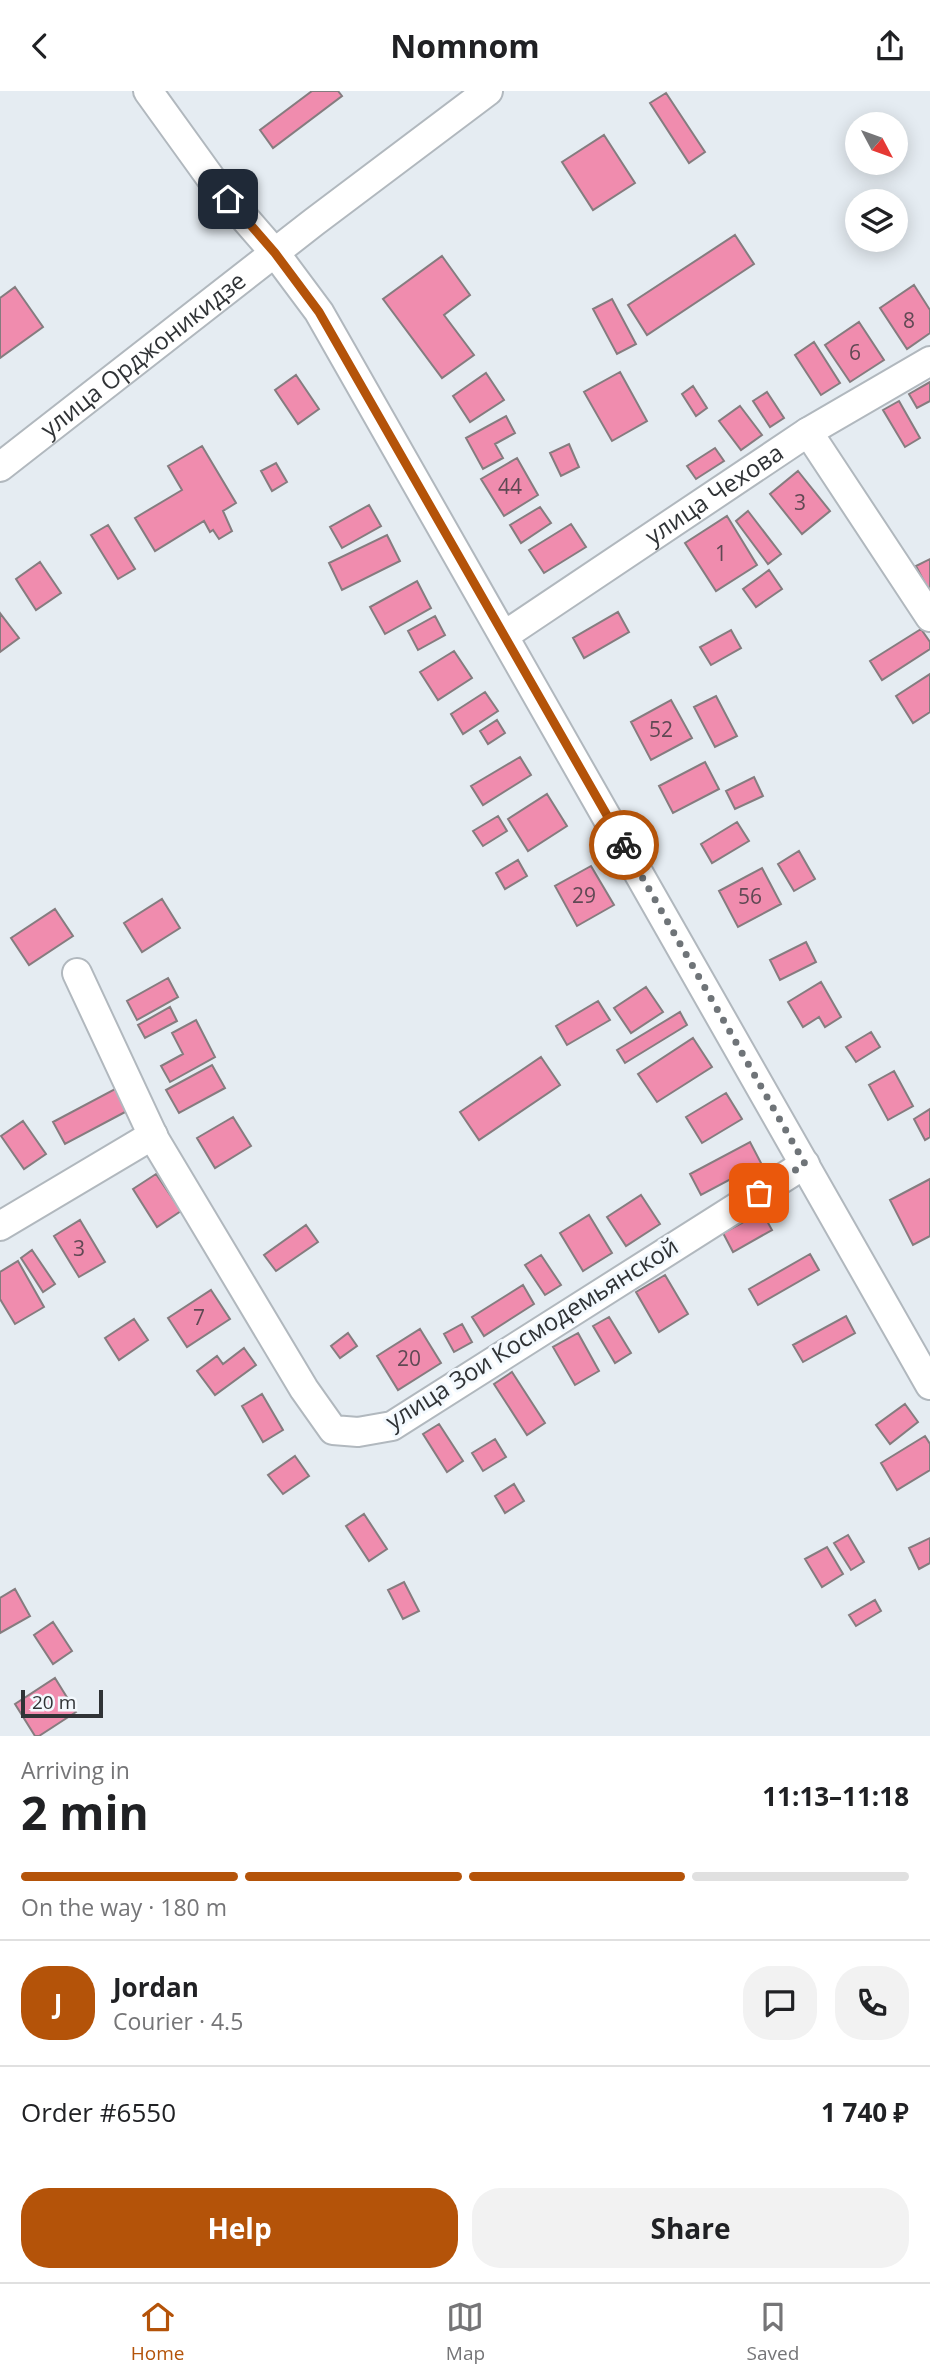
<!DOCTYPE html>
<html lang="en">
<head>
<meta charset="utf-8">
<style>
  :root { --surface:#fff; --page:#f2f2f2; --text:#202124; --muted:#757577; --line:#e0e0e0; --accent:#b45309 }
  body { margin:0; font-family:"Open Sans",sans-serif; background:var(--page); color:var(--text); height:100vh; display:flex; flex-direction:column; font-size:26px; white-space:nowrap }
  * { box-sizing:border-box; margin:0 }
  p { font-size:23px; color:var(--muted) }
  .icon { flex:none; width:38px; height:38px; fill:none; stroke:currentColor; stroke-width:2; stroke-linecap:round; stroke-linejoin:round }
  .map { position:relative; height:1645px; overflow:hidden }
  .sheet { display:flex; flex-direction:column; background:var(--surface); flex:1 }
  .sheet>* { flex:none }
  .needle { width:46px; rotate:131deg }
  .controls { position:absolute; left:845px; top:21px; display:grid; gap:14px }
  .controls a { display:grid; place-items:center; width:63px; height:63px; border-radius:50%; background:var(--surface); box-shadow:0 4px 18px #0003; font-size:35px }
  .scale { position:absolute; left:21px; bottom:18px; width:82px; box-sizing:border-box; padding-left:7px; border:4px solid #303336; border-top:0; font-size:19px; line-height:24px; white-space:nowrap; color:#303336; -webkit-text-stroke:5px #f3f9fe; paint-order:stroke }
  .pin { position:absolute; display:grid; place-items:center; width:60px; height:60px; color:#fff; margin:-30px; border-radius:14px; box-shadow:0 4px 10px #0006 }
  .courier { position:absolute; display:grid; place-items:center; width:70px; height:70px; margin:-35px; border:5px solid #b45309; border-radius:50%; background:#fff; color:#222; box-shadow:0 2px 9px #0007 }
  .head em { font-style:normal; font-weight:700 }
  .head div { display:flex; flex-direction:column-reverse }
  .head { display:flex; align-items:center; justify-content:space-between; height:119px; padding:0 21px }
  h1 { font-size:46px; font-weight:700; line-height:52px }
  .bar { display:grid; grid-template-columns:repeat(4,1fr); gap:10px 7px; align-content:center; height:84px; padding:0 21px }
  .bar i { height:9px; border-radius:5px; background:var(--line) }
  .bar .active { background:var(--accent) }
  .bar p { grid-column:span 4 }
  .line { display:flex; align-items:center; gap:18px; padding:0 21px; border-top:2px solid var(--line) }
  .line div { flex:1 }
  .round { display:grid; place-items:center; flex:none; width:74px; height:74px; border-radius:28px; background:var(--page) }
  .button { display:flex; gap:14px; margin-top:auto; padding:14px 21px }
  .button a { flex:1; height:80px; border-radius:28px; background:var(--accent); color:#fff; font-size:28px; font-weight:700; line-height:80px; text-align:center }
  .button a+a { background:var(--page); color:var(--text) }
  header { display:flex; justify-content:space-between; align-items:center; height:91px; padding:0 21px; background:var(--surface); font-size:32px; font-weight:700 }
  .tab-bar { display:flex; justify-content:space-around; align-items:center; height:98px; border-top:2px solid var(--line); background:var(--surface); font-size:19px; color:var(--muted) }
  .tab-bar a { display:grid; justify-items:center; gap:4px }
  .tab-bar .active { color:var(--accent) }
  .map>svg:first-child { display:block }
</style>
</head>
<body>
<header><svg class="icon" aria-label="back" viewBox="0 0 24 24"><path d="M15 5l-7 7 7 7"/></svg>Nomnom<svg class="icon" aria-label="share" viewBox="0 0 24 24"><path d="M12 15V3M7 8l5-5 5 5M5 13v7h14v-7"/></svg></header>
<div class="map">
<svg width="930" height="1645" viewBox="0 0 930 1645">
  <rect width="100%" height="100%" fill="#e5ecf2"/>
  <path fill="#f08cae" stroke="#857c7f" stroke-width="2" d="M312,0H338L342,5L273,57L260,39Z
    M666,2L705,61L689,72L650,12Z
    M604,44L635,92L593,119L562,71Z
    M735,144L754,173L647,244L628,214Z
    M442,165L470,204L444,224L474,264L442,287L383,208Z
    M914,194L930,219V242L907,258L880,217Z
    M15,196L43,236L0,267V207Z
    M612,208L636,253L617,263L593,218Z
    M859,231L884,269L850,291L825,254Z
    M814,251L840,292L821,304L795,264Z
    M620,281L647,330L612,350L584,301Z
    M486,282L504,309L470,331L453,305Z
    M296,284L319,318L298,333L275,299Z
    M930,291V310L917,317L909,303Z
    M693,295L707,317L696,325L682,303Z
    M767,301L784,327L770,336L753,310Z
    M899,310L920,347L905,356L883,319Z
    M740,315L762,344L741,359L719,330Z
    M506,325L515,342L495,353L503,367L483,378L466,347Z
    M569,353L579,376L561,385L550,362Z
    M202,355L236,412L223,420L232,440L219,448L213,439L210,441L204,430L155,460L135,427L182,399L168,375Z
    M715,357L724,370L696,388L687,375Z
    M517,367L538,404L504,425L481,388Z
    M276,372L287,391L272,400L261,380Z
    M798,380L830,420L802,443L770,403Z
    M369,414L381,435L342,457L330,436Z
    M540,416L551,432L521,452L510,434Z
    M748,420L781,463L768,473L736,430Z
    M727,425L757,474L716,500L685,452Z
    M571,433L586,456L544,482L529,459Z
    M108,434L135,478L118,488L91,444Z
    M387,444L400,470L342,499L329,472Z
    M930,468V502L916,475Z
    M40,471L61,502L36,519L16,488Z
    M769,479L782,498L756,516L743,498Z
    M417,490L431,517L385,543L370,516Z
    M618,521L629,541L584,567L573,547Z
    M0,522L19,547L0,561Z
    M435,525L445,544L418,559L408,540Z
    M921,538L930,551V558L882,589L870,570Z
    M731,539L741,557L711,574L700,556Z
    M454,560L472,587L438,609L420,581Z
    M930,583V621L913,632L896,605Z
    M485,601L498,620L463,643L451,623Z
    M716,605L737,645L715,656L694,616Z
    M671,609L692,647L651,669L631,631Z
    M497,629L505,642L488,653L480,640Z
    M520,666L531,684L483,714L471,695Z
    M705,671L719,698L673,722L659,695Z
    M754,686L763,705L735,718L726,700Z
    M547,703L567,735L528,760L508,728Z
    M498,725L507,740L483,755L473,740Z
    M737,731L749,750L712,772L701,753Z
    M799,760L815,788L794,800L778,773Z
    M518,769L527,785L505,798L496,782Z
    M591,775L614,814L577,835L555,795Z
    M762,777L781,813L738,836L719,800Z
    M162,808L180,837L142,861L124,832Z
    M55,818L73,845L29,874L11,847Z
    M806,851L816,871L780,889L770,869Z
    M168,887L178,906L137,929L127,910Z
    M821,891L841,926L825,936L819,926L803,936L788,911Z
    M646,896L663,921L631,942L614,917Z
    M598,910L610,929L567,954L556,935Z
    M170,916L177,930L145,947L138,934Z
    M680,921L687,934L625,972L617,959Z
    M196,929L215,966L170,991L161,975L183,963L172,942Z
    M871,941L880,956L856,971L846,956Z
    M693,947L712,976L657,1011L638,983Z
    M541,966L560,994L479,1049L460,1021Z
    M212,974L225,997L179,1022L166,999Z
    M894,980L913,1015L888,1029L869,994Z
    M115,998L127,1020L65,1053L53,1031Z
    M726,1002L742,1028L702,1052L686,1026Z
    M930,1018V1046L925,1049L914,1028Z
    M233,1026L251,1055L215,1077L197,1047Z
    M23,1030L46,1063L24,1078L1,1045Z
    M750,1051L761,1072L701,1104L690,1083Z
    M156,1083L181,1120L157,1136L133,1098Z
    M930,1088V1145L913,1154L890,1109Z
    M641,1104L660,1133L626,1155L607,1126Z
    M762,1121L772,1139L733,1161L723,1142Z
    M589,1124L612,1162L583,1180L560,1142Z
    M80,1129L105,1171L79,1186L54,1145Z
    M306,1134L318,1151L276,1180L264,1164Z
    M32,1159L55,1193L43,1201L21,1167Z
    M810,1163L819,1179L758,1214L749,1198Z
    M541,1164L561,1194L545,1204L525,1174Z
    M18,1170L44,1216L15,1233L0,1208V1181Z
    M665,1184L688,1223L659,1241L636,1201Z
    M523,1194L534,1213L484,1245L472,1226Z
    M211,1199L230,1228L187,1256L168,1227Z
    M846,1225L855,1242L803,1271L793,1254Z
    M609,1226L631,1262L615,1272L593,1235Z
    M134,1228L148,1249L119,1269L105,1247Z
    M462,1233L472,1251L454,1261L444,1243Z
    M420,1238L441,1272L398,1299L377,1265Z
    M348,1242L357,1255L340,1267L331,1255Z
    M578,1242L599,1280L575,1294L553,1256Z
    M244,1257L256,1274L215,1304L197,1280L217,1265L223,1273Z
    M512,1281L545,1332L527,1344L494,1293Z
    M262,1303L283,1339L263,1351L242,1315Z
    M905,1313L918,1331L890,1353L876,1334Z
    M439,1333L463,1370L447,1381L423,1343Z
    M925,1345L930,1353V1379L897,1399L881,1372Z
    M495,1348L506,1366L483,1380L472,1362Z
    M295,1365L309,1385L283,1403L268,1384Z
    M514,1393L524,1410L505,1422L495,1405Z
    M364,1423L387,1458L369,1470L346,1435Z
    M848,1444L864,1471L851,1479L834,1452Z
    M930,1447V1472L919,1478L909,1457Z
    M827,1456L843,1483L822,1496L805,1468Z
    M404,1491L419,1520L403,1528L388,1499Z
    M15,1498L30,1525L0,1542V1507Z
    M875,1509L881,1520L856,1535L849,1524Z
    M53,1531L72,1560L53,1573L34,1544Z
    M55,1587L76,1621L39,1645H35L15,1613Z"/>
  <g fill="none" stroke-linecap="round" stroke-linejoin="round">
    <g stroke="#b1b8be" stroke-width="32">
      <g id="minor">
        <path d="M148,0L215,93L275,162L319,221L930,1294"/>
        <path d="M808,341L930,526"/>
        <path id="s1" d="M0,376L314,131L488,0"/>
        <path id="s2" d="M505,544L808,341L930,270"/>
        <path d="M77,882L155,1049L304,1298L333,1339L358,1341L392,1335L805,1073"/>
        <path d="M0,1135L153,1044"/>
      </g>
    </g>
    <use href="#minor" stroke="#fff" stroke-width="28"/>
  </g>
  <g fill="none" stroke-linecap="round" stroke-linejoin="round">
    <path stroke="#6f7478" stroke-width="7" stroke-dasharray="0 12.6" d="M624,754L805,1073L759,1102"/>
    <path stroke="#b45309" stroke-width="9" d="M228,108L275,162L319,221L624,754"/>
  </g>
  <g text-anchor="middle" stroke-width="6" stroke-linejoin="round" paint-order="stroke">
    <g font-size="21" fill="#604954">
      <text x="909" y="237">8</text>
      <text x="855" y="269">6</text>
      <text x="510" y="403">44</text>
      <text x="800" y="419">3</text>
      <text x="721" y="470">1</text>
      <text x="661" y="646">52</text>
      <text x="584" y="812">29</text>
      <text x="750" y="813">56</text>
      <text x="79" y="1165">3</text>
      <text x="199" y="1234">7</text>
      <text x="409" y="1275">20</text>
    </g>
    <g font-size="24" fill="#303336" stroke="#f3f9fe">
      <text dy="8" stroke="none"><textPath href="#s1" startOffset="182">улица Орджоникидзе</textPath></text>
      <text dy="8" stroke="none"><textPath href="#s2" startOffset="252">улица Чехова</textPath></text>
      <text transform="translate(532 1243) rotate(-32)" y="8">улица Зои Космодемьянской</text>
    </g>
  </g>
</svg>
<div class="controls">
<a><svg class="needle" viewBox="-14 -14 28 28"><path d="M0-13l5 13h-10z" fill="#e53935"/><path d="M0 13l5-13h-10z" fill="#757577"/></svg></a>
<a><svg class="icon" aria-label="layers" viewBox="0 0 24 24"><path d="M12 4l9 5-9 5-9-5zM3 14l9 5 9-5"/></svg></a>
</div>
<div class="scale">20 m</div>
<div class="pin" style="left:759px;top:1102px;background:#ea580c"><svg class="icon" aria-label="bag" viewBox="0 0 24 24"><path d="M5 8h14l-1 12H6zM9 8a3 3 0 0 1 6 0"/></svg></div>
<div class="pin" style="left:228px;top:108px;background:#1f2937"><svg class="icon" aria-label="home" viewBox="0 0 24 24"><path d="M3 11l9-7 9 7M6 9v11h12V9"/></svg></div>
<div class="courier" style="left:624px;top:754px"><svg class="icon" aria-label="bike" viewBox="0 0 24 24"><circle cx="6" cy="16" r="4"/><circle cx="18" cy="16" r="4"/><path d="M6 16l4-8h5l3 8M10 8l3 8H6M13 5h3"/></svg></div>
</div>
<section class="sheet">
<div class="head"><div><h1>2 min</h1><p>Arriving in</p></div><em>11:13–11:18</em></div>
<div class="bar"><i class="active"></i><i class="active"></i><i class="active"></i><i></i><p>On the way · 180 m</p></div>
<div class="line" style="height:126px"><b class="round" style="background:var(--accent);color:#fff">J</b><div><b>Jordan</b><p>Courier · 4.5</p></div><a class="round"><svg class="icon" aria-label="chat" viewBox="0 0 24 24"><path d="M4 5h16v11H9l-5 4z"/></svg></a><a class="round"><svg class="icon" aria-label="phone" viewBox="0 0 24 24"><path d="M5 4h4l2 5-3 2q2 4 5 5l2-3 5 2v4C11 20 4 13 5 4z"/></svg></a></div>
<div class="line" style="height:91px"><div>Order #6550</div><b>1 740 ₽</b></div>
<div class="button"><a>Help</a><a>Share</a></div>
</section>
<nav class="tab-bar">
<a class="active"><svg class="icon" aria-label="home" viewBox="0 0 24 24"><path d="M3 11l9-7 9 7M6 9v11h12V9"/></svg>Home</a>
<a><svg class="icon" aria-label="map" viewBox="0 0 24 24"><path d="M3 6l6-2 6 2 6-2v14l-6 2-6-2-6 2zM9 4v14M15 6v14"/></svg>Map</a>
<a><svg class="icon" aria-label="saved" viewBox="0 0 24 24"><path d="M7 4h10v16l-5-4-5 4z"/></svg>Saved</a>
</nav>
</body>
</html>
